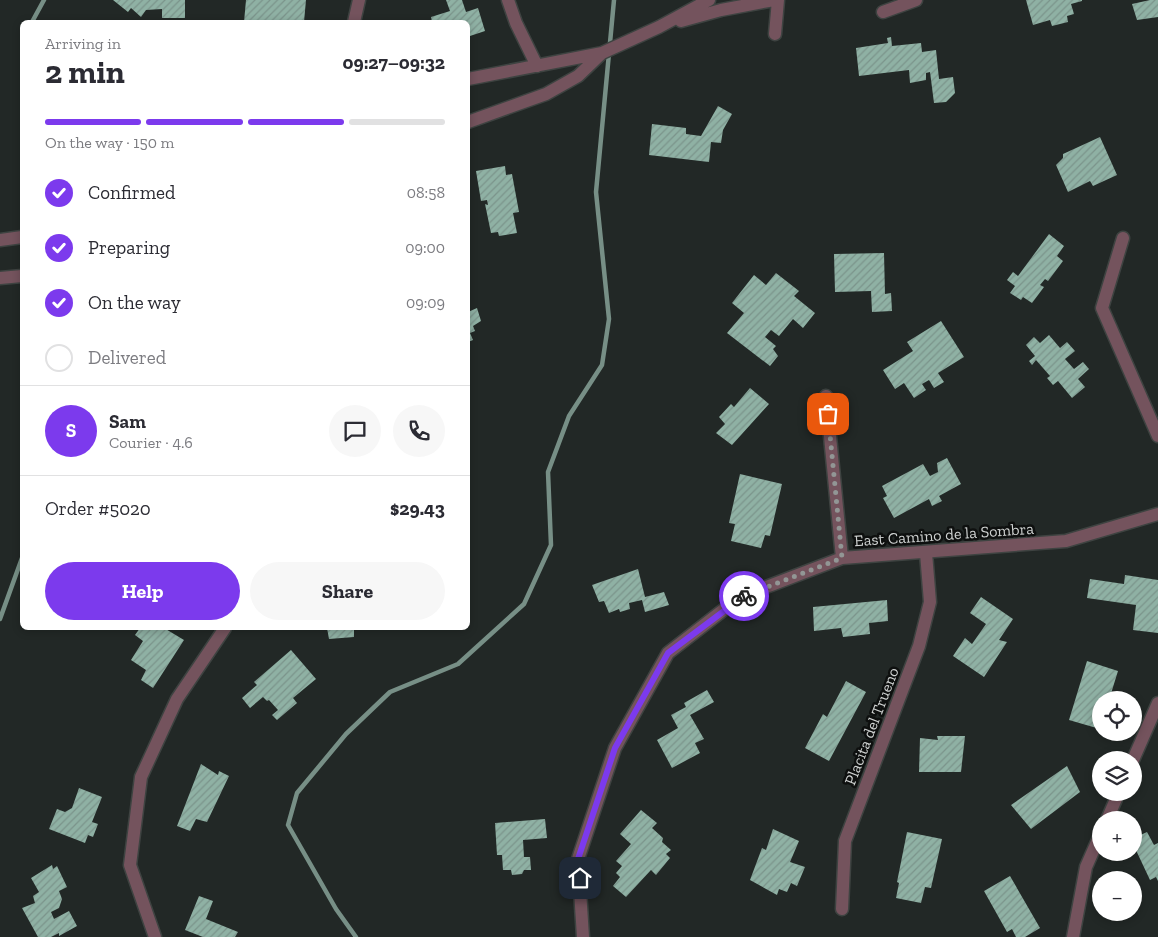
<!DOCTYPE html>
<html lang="en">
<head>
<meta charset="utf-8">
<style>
  :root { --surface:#fff; --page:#f7f7f7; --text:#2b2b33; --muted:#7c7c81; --line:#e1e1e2; --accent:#7c3aed }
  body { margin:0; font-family:"Zilla Slab",serif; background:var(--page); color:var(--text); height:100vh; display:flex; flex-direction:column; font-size:19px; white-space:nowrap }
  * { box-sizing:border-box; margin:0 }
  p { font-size:16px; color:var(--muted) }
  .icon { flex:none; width:28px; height:28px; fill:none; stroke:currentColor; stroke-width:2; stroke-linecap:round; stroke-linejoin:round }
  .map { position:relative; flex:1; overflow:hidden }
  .details { position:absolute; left:20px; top:20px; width:450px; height:610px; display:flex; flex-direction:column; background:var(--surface); border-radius:8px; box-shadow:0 2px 8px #0003 }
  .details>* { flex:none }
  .buttons { position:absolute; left:1092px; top:691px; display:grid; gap:10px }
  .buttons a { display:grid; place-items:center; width:50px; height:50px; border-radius:50%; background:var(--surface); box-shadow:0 2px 8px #0003; font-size:25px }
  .pin { position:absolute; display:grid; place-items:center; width:42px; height:42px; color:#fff; margin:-21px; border-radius:10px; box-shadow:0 2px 8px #0006 }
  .courier { position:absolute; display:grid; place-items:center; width:50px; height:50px; margin:-25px; border:4px solid #7c3aed; border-radius:50%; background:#fff; color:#222; box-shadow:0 1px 6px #0007 }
  .summary em { font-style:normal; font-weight:800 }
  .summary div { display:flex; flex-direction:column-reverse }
  .summary { display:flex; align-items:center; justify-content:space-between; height:85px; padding:0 25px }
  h1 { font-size:32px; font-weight:800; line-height:38px }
  .bar { display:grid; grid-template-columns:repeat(4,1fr); gap:8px 5px; align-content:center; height:60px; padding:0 25px }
  .bar i { height:6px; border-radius:4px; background:var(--line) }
  .bar .on { background:var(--accent) }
  .bar p { grid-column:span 4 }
  .line { display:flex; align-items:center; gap:12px; padding:0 25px; border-top:1px solid var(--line) }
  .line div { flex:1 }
  .round { display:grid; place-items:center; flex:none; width:52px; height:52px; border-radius:26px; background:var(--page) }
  ol { padding:0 25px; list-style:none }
  li { display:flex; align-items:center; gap:15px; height:55px }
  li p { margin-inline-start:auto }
  li .icon { padding:5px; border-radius:50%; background:var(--accent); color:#fff; stroke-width:4 }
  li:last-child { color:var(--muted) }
  li i { width:28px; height:28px; border:2px solid var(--line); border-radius:50% }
  .primary-button { display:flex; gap:10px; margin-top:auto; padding:10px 25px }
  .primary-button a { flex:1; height:58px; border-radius:30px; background:var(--accent); color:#fff; font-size:20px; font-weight:800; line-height:58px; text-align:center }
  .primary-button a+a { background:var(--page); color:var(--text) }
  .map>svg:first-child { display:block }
</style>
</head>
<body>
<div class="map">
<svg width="1158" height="937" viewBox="0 0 1158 937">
  <defs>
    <pattern id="building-hatch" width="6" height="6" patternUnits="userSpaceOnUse" patternTransform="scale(1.25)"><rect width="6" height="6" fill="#8fb1a4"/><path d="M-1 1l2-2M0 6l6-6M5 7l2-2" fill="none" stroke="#7b948b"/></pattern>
  </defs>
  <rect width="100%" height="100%" fill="#222826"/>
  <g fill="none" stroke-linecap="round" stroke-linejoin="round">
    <path stroke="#778f86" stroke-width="4.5" d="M32,22L44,0
      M0,619L22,558
      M356,937L336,909L288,825L297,793L346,734L390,692L458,664L524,604L551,545L548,472L569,416L602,365L609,319L596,192L614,0"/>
  </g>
  <path fill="url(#building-hatch)" d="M113,0H185V18H162V9L146,10L141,17L131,8L128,12Z
    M246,0H306L304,22H244Z
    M446,0H462L466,12L478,8L485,31L470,36L468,22H432L431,17L450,11Z
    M1026,0H1082V1L1071,4L1074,14L1067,16L1068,22L1052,26L1050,20L1033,25Z
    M1150,0H1158V17L1137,20L1132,4Z
    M891,37L892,46L921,43L922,52L936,50L939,79L953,77L955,93L946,102L934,103L930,72L926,73V80L910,83L909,70L859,76L856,48L888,43L887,38Z
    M718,106L732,114L723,130L721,143L711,142L709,162L649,155L652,124L686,128V134L701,136Z
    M1100,137L1117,175L1093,186L1090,181L1068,192L1056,165L1063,158V154Z
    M505,166L506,175L512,174L519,212L513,213L517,233L499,236L498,232L491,233L485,204L488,205L487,200L481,201L476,171Z
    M1049,234L1064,246L1057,256L1063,261L1048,281L1045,279L1040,285L1044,287L1032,303L1023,297L1021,300L1010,293L1015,286L1007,280L1013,272L1018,276Z
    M884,253L885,294L891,293L892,311L872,312L871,291L835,292L834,254Z
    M776,273L799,291L794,296L815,313L803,328L793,319L779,336L771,330L765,337L776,346L773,349L778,356L770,366L727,333L744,313L732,303L754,275L766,285Z
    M477,308L481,321L473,326L475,331L470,333L473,340L468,342V312Z
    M941,321L964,357L938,373L944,382L934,388L929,380L922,384L926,390L914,398L904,383L895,389L883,370L913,351L907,342Z
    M1049,335L1060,348L1067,342L1075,351L1065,359L1074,369L1083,362L1089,369L1078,379L1085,387L1072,398L1058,381L1053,385L1047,378L1050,376L1036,360L1032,365L1029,361L1035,356L1026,345L1034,337L1040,343Z
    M750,388L769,404L732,445L716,433L725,424L719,417L731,404L734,407Z
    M947,458L961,484L939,496L942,501L932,506L929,499L894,518L883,498L887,496L882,486L923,464L930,476L938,472L937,463Z
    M740,474L782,484L770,536L765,535L761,548L731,541L735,524L729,523Z
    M638,569L645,597L664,592L669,605L645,612L642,600L629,603L630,609L620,612L619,609L609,613L604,601L599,602L592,585Z
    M1125,575L1158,580V633L1133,630L1136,605L1087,598L1090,579L1124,584Z
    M981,597L1013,619L999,640L1007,642L984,677L953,656L965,638L972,644L986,624L970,613Z
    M887,600L888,621L869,623L870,634L843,637L841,628L814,631L813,607Z
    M140,628H164L184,640L153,688L141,680L146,670L131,660L143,641L135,635Z
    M327,628H354V637L329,639Z
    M291,650L316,679L293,698L297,703L277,720L272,715L278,710L269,700L267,701L263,697L250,708L242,698L257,685L254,682Z
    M1087,661L1118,671L1109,700H1101L1100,729L1069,720Z
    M846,681L866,692L829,761L805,748L823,714L827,717Z
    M707,690L714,702L690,715L704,739L695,743L700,753L672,768L657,740L678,728L671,715L686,707L684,703Z
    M937,736H965L961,772H919L920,738L938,740Z
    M201,764L218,775L219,771L229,776L207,822L196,819L190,831L177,826Z
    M1067,766L1080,792L1031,829L1011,805Z
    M79,788L102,797L92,822L98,824L93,837L88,835L85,843L49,829L57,809L65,812L72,808Z
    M641,810L657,823L652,828L663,838L662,842L671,850L666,854L670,858L656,875L651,870L626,897L613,886L620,877L616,873L622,866L616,861L631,844L620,834Z
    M545,819L547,838L523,840L524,857H530L531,870H524L522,874L512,875L511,870H503L502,855H497L495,823Z
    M773,829L799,841L790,862L805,867L797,886L791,883L787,892L779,889L777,895L750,880L762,848L766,850Z
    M907,832L942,839L931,888L925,887L921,903L896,898L899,883L897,882Z
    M1147,832L1154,845L1158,843V881L1156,877L1150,880L1134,846V838Z
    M52,865L53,869L57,866L67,887L59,891L62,899L59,908L51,912L54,919L69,911L77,926L59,936V933L51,937H38L22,908L35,903L33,896L39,892L31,878Z
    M1010,876L1040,928L1025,937H1016L1012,929L1007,932L984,891Z
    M199,896L213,901L206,919L238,932L235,937H203L185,930Z"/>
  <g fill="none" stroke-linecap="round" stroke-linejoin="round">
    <g stroke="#3e4341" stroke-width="15">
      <path id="minor" d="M508,0L516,23L537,66
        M883,12L916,0
        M681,21L721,10L774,0
        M354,22L359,0
        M775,34L778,0
        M468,79L602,53L659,27L709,0
        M468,122L546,94L578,76L602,53
        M1123,238L1102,308L1158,436
        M0,240L22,237
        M0,278L22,276
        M826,396L842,558
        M1133,760L1158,703
        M1107,820L1119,792
        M842,909L845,841L919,646L930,602L926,553
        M155,937L130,865L141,777L177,699L225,628
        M583,937L578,859L615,748L668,653L740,597L842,558L1066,541L1158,514
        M1073,937L1086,867L1101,833"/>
    </g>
    <use href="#minor" stroke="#74535d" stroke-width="12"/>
  </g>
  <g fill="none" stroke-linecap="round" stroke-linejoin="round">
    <path stroke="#929695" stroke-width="5" stroke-dasharray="0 9" d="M744,596L842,558L828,414"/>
    <path stroke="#7c3aed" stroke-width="6" d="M580,878L578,859L615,748L668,653L744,596"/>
  </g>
  <g text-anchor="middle" stroke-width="5" stroke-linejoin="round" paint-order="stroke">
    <g font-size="16" fill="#cfd2d1" stroke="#0e100f">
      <text transform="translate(944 534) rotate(-4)" y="6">East Camino de la Sombra</text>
      <text transform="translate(871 726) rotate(-69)" y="6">Placita del Trueno</text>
    </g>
  </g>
</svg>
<div class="buttons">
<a><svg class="icon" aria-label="locate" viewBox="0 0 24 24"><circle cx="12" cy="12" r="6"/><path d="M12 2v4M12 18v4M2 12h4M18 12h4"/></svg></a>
<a><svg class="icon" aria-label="layers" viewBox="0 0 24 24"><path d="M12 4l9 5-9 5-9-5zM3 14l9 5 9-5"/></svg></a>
<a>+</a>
<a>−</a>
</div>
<div class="pin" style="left:828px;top:414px;background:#ea580c"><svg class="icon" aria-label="bag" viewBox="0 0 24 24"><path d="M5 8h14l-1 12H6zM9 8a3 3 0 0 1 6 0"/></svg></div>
<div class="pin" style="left:580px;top:878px;background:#1f2937"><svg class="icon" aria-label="home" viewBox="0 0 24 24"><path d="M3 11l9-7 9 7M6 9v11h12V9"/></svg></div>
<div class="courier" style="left:744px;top:596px"><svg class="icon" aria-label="bike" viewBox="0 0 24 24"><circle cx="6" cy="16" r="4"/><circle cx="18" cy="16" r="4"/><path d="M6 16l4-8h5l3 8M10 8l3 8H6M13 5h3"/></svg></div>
<section class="details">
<div class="summary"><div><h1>2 min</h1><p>Arriving in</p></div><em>09:27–09:32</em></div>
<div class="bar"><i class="on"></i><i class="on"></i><i class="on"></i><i></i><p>On the way · 150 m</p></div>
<ol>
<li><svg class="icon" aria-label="check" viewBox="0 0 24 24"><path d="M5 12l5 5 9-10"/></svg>Confirmed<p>08:58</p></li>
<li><svg class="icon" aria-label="check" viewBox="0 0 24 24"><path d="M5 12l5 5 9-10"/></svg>Preparing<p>09:00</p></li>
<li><svg class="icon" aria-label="check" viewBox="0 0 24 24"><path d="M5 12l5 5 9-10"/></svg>On the way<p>09:09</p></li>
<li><i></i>Delivered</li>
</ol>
<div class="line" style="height:90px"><b class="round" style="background:var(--accent);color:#fff">S</b><div><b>Sam</b><p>Courier · 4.6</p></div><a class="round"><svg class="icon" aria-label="chat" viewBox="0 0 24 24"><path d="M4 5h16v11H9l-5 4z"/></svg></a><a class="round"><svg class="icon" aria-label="phone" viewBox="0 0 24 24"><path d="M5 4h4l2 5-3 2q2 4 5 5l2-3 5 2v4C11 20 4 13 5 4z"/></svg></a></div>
<div class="line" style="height:65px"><div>Order #5020</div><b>$29.43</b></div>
<div class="primary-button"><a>Help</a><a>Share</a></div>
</section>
</div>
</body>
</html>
